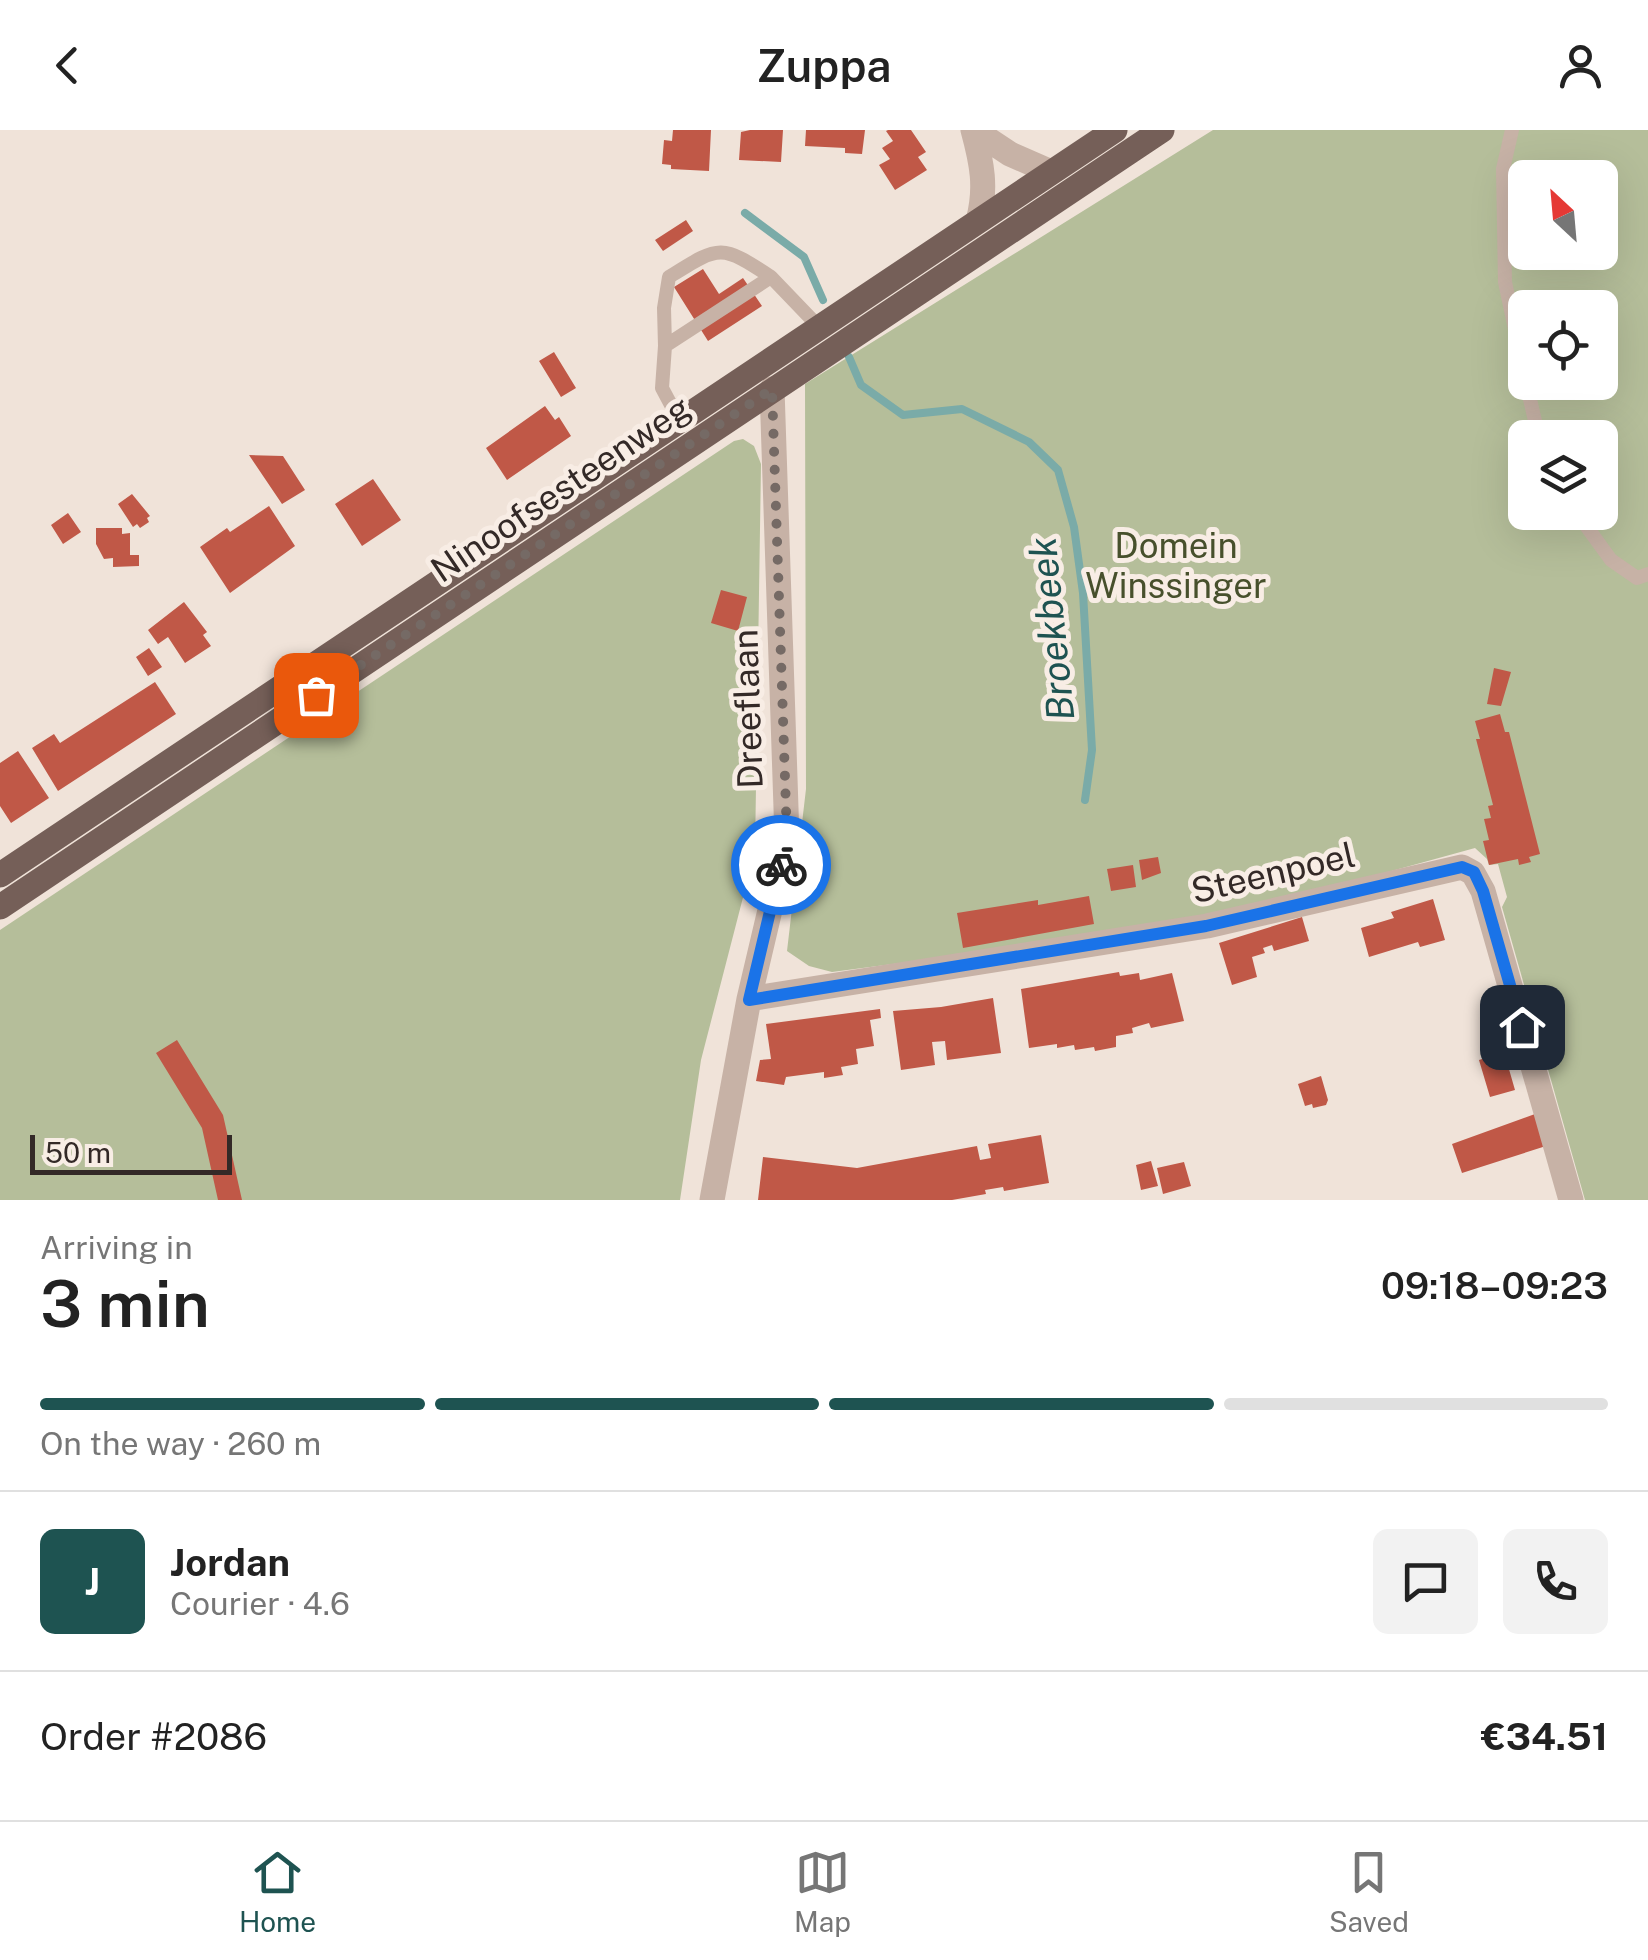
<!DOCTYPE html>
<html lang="en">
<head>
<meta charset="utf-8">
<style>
  :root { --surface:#fff; --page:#f2f2f2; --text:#222; --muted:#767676; --line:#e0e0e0; --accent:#1e5351 }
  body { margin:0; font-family:"Public Sans",sans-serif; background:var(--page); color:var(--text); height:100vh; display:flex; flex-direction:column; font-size:38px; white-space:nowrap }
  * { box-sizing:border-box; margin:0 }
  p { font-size:32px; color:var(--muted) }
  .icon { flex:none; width:55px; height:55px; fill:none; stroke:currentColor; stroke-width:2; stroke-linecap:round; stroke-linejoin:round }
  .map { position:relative; height:1070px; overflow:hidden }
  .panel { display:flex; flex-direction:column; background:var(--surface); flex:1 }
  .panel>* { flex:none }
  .needle { width:65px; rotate:334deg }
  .buttons { position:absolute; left:1508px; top:30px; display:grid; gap:20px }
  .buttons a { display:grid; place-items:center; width:110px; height:110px; border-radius:15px; background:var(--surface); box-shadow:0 10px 40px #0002; font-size:50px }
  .scale { position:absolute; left:30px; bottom:25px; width:202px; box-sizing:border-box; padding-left:10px; border:5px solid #332927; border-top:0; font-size:28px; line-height:35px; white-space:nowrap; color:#332927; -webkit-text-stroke:8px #f8ede5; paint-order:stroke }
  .pin { position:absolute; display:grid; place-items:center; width:85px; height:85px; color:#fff; margin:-42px; border-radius:20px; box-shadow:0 5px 15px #0006 }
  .courier { position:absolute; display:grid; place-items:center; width:100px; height:100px; margin:-50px; border:8px solid #1a73e8; border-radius:50%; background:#fff; color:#222; box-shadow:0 2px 12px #0007 }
  .summary em { font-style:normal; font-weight:600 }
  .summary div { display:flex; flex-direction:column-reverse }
  .summary { display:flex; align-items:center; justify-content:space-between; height:170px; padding:0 40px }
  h1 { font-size:65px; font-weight:600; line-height:75px }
  .bar { display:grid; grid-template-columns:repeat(4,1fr); gap:15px 10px; align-content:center; height:120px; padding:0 40px }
  .bar i { height:12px; border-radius:8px; background:var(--line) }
  .bar .on { background:var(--accent) }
  .bar p { grid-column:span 4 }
  .line { display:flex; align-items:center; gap:25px; padding:0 40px; border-top:2px solid var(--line) }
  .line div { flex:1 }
  .round { display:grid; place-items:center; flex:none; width:105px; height:105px; border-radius:15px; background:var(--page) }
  header { display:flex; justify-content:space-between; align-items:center; height:130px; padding:0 40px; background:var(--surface); font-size:45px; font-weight:600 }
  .tabs { display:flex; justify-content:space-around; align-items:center; height:140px; border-top:2px solid var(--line); background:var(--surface); font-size:28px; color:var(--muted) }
  .tabs a { display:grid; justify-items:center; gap:5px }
  .tabs .on { color:var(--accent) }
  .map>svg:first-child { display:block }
</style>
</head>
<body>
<header><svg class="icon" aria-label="back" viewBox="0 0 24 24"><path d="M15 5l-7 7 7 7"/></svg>Zuppa<svg class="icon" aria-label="person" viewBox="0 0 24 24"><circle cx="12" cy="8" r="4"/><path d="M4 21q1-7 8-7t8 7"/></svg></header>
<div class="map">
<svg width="1648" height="1070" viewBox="0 0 1648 1070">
  <rect width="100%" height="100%" fill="#f0e3d9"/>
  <path fill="#b5be9a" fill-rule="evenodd" d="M1213,0H1648V1070H1585L1502,777L1507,767L1498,734L1489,735L1487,729L1475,718L1243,782L954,826L832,842L809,836L787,821L806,659L805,254ZM1525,48H1600V122H1525ZM1525,178H1600V252H1525ZM1525,308H1600V382H1525Z
    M743,309L754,316L761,334L755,721L701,930L680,1070H0V800L734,311Z"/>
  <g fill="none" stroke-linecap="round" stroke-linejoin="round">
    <path stroke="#7aaba8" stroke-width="8" d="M745,83L804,127L823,170
      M849,227L861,255L903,285L962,279L1029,312L1058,340L1074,397L1083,463L1092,620L1085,670"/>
  </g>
  <path fill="#c05847" d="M673,0H711L709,41L671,39V35L662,34L664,10L672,11Z
    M750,0H783L781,32L739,30L741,2Z
    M806,0H865L862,24L845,23V18L805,16Z
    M888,0H911L926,22L918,27L927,40L895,60L879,35L890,29L882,18L893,11L886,1Z
    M686,90L693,101L663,121L655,110Z
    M703,139L719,164L743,148L762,176L708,211L674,157Z
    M554,222L576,258L561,267L539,231Z
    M545,276L555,290L559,287L571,306L507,350L486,318Z
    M249,325L283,326L305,360L282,374Z
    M373,349L401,390L362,416L335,374Z
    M132,364L150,386L147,388L149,392L140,398L137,394L133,397L118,374Z
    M269,376L295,416L230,463L200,417L227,398L230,402Z
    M68,383L81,402L63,414L51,395Z
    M96,398H122V404L130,403V425H139V436L113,437V428L104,429L96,414Z
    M721,460L747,467L738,501L711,493Z
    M184,472L207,502L203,505L211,516L185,533L168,507L158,514L148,500Z
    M149,518L162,537L148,546L136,527Z
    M1494,538L1511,542L1501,576L1487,574Z
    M155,552L176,584L58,661L32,618L54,604L60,613Z
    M1500,584L1505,602H1509L1540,724L1529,727L1531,732L1519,735L1518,729L1489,735L1483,711L1489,710L1484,689L1491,688L1488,676L1493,675L1476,609H1480L1475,591Z
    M18,621L49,668L11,693L0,676V633Z
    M1158,727L1161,743L1142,750L1139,730Z
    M1133,735L1136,757L1111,761L1107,739Z
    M1089,766L1094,794L963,818L957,783L1038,770V775Z
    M1433,769L1445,810L1420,817L1418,812L1369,827L1361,798L1394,788L1391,782Z
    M1302,787L1309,811L1274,821L1272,815L1263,818L1265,823L1252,827L1257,847L1232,855L1219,813Z
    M1119,842L1120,846L1139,843L1140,850L1172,843L1184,891L1151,898L1149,893L1132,898L1133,903L1116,906V917L1095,921L1094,917L1075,920L1074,915L1057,918V914L1029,918L1021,859Z
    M993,868L1001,923L947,930L945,911L932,912L935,935L901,940L893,881L941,877Z
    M880,879L881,888L870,890L874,916L856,919L858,934L841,937L843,945L824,948V942L786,947L784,955L756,951L760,930L771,929L766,894Z
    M177,910L223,985L242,1070H218L202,998L156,923Z
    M1504,922L1515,960L1490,967L1479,930Z
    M1321,946L1328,970L1326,975L1313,978L1312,974L1305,976L1298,954Z
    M1535,984L1546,1016L1462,1043L1452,1014Z
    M1041,1005L1049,1053L1004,1061L1003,1057L985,1060L986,1064L952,1070H758L763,1027L857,1038L977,1016L980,1030L991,1028L988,1014Z
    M1151,1031L1158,1056L1141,1060L1136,1035Z
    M1184,1032L1191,1056L1163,1064L1157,1038Z"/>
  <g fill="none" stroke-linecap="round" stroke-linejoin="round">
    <path stroke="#c7b2a6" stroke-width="14" d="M1512,0L1503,39L1505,152L1525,246
      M665,216L664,178L669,147C719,116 720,113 771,147
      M1526,252L1539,308
      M679,290L662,258L665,216L771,147L819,197
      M1576,382L1611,430L1637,448L1648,444"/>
    <path stroke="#c7b2a6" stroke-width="25" d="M973,0C982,33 987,58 978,91
      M974,0L1010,24L1051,42
      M749,869L1207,796L1462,737L1473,743L1483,761L1571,1070
      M712,1070L749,869L787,708L772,259"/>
    <path stroke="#755f58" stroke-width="25" d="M0,745L1115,0
      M0,777L1162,0"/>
  </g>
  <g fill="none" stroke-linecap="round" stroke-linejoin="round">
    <path stroke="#756a65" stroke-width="10" stroke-dasharray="0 18" d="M316,565L772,259L787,708L781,735"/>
    <path stroke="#1a73e8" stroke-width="12" d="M781,735L749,870L1206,796L1462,737L1474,742L1483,761L1522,897"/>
  </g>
  <g text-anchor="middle" stroke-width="10" stroke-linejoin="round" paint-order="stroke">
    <g font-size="35" fill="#332927" stroke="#f8ede5">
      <text transform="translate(561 359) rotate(-34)" y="12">Ninoofsesteenweg</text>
      <text transform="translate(748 579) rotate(-92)" y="12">Dreeflaan</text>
      <text transform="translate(1273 743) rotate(-13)" y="12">Steenpoel</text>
    </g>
    <g font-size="35" fill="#47502c" stroke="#f8ede5">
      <text x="1176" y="428">Domein<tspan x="1176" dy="40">Winssinger</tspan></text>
    </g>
    <g font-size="38" font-style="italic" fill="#1e5351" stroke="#f8ede5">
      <text transform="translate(1052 499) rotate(-96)" y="13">Broekbeek</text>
    </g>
  </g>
</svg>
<div class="buttons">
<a><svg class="needle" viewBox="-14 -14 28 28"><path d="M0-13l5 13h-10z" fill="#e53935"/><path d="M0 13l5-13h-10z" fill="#767676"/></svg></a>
<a><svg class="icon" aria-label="locate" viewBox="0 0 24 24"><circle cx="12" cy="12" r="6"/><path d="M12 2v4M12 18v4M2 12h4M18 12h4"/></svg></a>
<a><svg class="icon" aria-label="layers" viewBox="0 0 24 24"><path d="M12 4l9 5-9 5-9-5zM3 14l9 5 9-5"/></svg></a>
</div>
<div class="scale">50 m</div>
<div class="pin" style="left:316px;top:565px;background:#ea580c"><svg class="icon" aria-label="bag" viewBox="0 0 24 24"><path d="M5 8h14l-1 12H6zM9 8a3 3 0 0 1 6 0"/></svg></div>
<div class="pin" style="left:1522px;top:897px;background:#1f2937"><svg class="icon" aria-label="home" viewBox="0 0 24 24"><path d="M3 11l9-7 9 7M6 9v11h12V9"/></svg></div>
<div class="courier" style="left:781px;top:735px"><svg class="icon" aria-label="bike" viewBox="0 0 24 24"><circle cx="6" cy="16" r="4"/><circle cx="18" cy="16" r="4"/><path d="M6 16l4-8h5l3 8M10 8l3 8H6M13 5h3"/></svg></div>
</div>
<section class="panel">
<div class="summary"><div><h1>3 min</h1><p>Arriving in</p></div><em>09:18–09:23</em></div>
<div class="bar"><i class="on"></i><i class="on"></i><i class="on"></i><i></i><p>On the way · 260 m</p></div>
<div class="line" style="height:180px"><b class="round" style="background:var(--accent);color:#fff">J</b><div><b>Jordan</b><p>Courier · 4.6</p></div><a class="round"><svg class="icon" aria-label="chat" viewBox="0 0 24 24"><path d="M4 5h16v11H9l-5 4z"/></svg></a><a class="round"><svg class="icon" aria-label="phone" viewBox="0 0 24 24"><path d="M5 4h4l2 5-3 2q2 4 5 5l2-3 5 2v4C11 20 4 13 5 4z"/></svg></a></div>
<div class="line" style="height:130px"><div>Order #2086</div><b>€34.51</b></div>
</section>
<nav class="tabs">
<a class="on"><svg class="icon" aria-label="home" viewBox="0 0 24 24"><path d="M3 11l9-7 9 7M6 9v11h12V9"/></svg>Home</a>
<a><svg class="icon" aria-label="map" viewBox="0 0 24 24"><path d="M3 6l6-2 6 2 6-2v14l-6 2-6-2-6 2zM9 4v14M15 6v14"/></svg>Map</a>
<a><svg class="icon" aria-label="saved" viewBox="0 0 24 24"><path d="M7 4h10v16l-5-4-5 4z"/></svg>Saved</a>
</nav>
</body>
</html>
